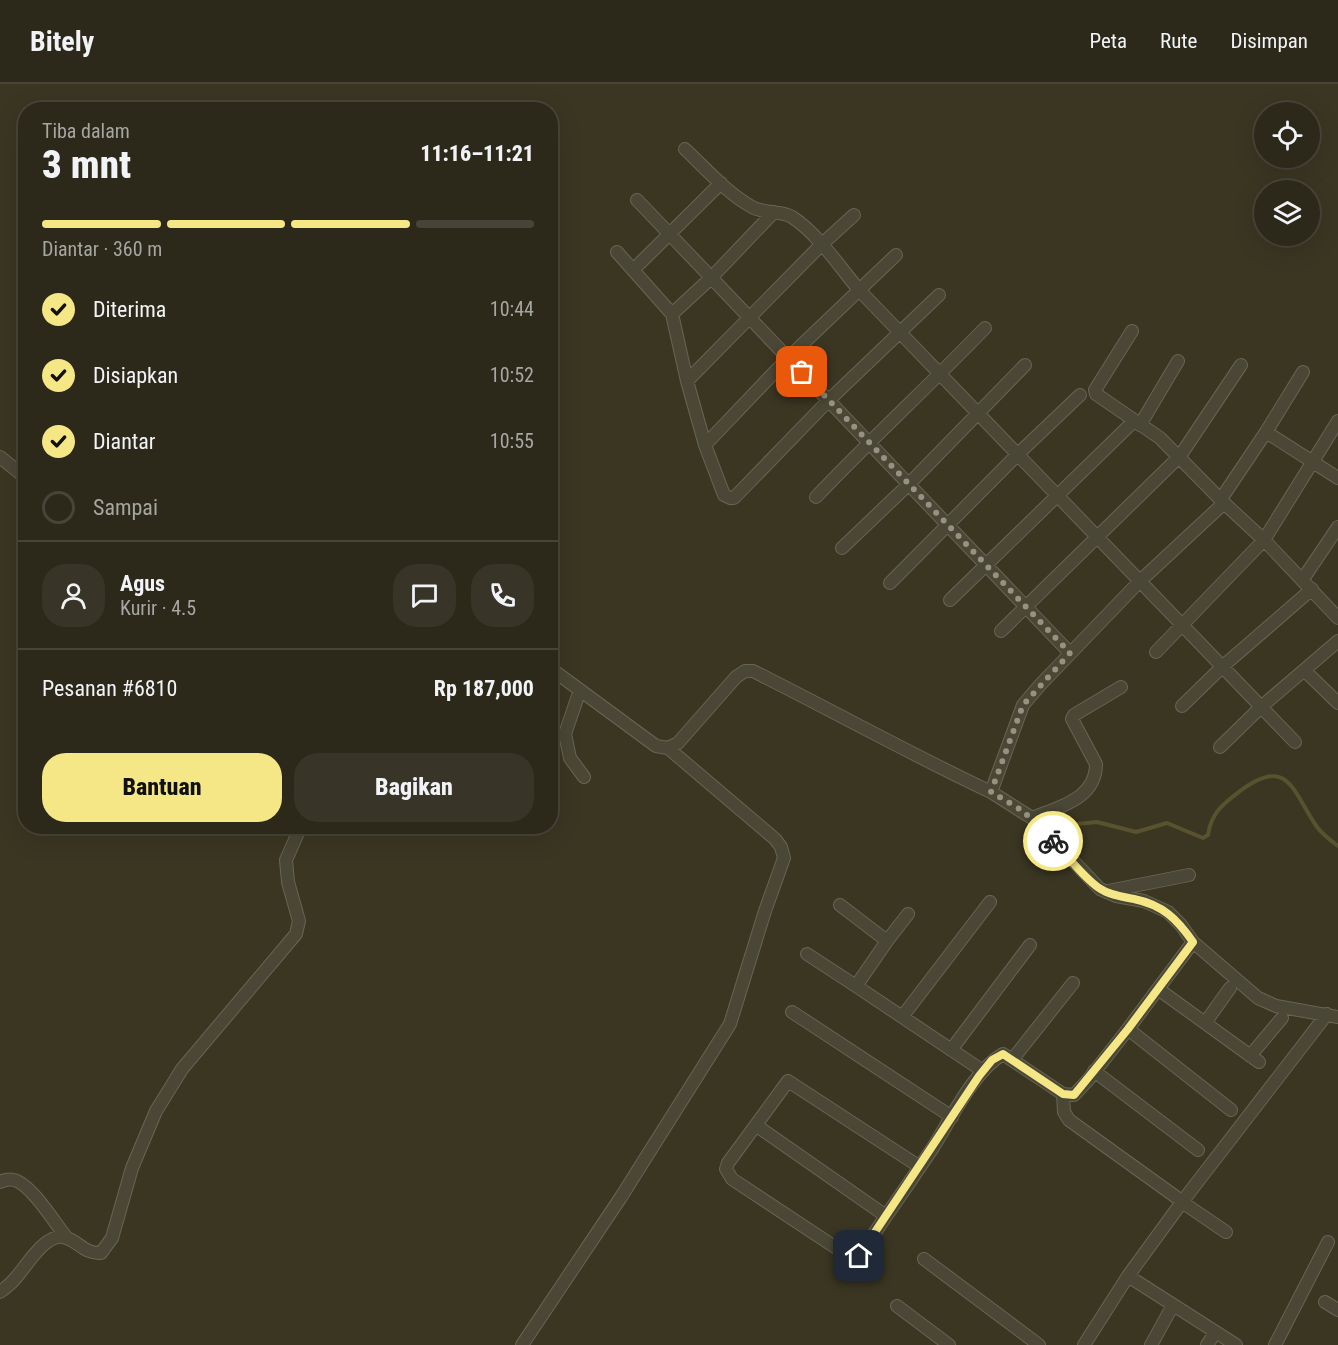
<!DOCTYPE html>
<html lang="id">
<head>
<meta charset="utf-8">
<style>
  :root { --surface:#2c281a; --page:#383427; --text:#f1f3f6; --muted:#a6a6a2; --line:#484439; --accent:#f6e786 }
  body { margin:0; font-family:"Roboto Condensed",sans-serif; background:var(--page); color:var(--text); height:100vh; display:flex; flex-direction:column; font-size:22px; white-space:nowrap }
  * { box-sizing:border-box; margin:0 }
  p { font-size:20px; color:var(--muted) }
  .icon { flex:none; width:33px; height:33px; fill:none; stroke:currentColor; stroke-width:2; stroke-linecap:round; stroke-linejoin:round }
  .map { position:relative; flex:1; overflow:hidden }
  .side { position:absolute; left:18px; top:18px; width:540px; height:732px; display:flex; flex-direction:column; background:var(--surface); border-radius:24px; box-shadow:0 6px 24px #0002,0 0 0 2px var(--line) }
  .side>* { flex:none }
  .fabs { position:absolute; left:1254px; top:18px; display:grid; gap:12px }
  .fabs a { display:grid; place-items:center; width:66px; height:66px; border-radius:50%; background:var(--surface); box-shadow:0 6px 24px #0002,0 0 0 2px var(--line); font-size:30px }
  .pin { position:absolute; display:grid; place-items:center; width:51px; height:51px; color:#fff; margin:-26px; border-radius:12px; box-shadow:0 3px 9px #0006 }
  .courier { position:absolute; display:grid; place-items:center; width:60px; height:60px; margin:-30px; border:4px solid #f6e786; border-radius:50%; background:#fff; color:#222; box-shadow:0 2px 8px #0007 }
  .summary em { font-style:normal; font-weight:800 }
  .summary div { display:flex; flex-direction:column-reverse }
  .summary { display:flex; align-items:center; justify-content:space-between; height:102px; padding:0 24px }
  h1 { font-size:39px; font-weight:800; line-height:45px }
  .bar { display:grid; grid-template-columns:repeat(4,1fr); gap:9px 6px; align-content:center; height:72px; padding:0 24px }
  .bar i { height:8px; border-radius:4px; background:var(--line) }
  .bar .active { background:var(--accent) }
  .bar p { grid-column:span 4 }
  .line { display:flex; align-items:center; gap:15px; padding:0 24px; border-top:2px solid var(--line) }
  .line div { flex:1 }
  .round { display:grid; place-items:center; flex:none; width:63px; height:63px; border-radius:24px; background:var(--page) }
  ol { padding:0 24px; list-style:none }
  li { display:flex; align-items:center; gap:18px; height:66px }
  li p { margin-inline-start:auto }
  li .icon { padding:6px; border-radius:50%; background:var(--accent); color:#111; stroke-width:4 }
  li:last-child { color:var(--muted) }
  li i { width:33px; height:33px; border:3px solid var(--line); border-radius:50% }
  .cta { display:flex; gap:12px; margin-top:auto; padding:12px 24px }
  .cta a { flex:1; height:69px; border-radius:24px; background:var(--accent); color:#111; font-size:24px; font-weight:800; line-height:69px; text-align:center }
  .cta a+a { background:var(--page); color:var(--text) }
  header { display:flex; align-items:center; gap:36px; box-sizing:border-box; height:84px; padding:0 30px; background:var(--surface); border-bottom:2px solid var(--line) }
  header strong { font-size:28px }
  nav { display:flex; gap:33px; margin-inline-start:auto; font-size:21px }
  .map>svg:first-child { display:block }
</style>
</head>
<body>
<header>
<strong>Bitely</strong>
<nav><a>Peta</a><a>Rute</a><a>Disimpan</a></nav>
</header>
<div class="map">
<svg width="1338" height="1261" viewBox="0 0 1338 1261">
  <rect width="100%" height="100%" fill="#3a3622"/>
  <g fill="none" stroke-linecap="round" stroke-linejoin="round">
    <path stroke="#58522f" stroke-width="4" d="M1047,747L1057,742L1097,738L1136,748L1167,739L1203,754L1208,751C1211,729 1223,720 1240,707C1289,670 1293,709 1317,743C1323,751 1330,756 1338,762"/>
    <g stroke="#686554" stroke-width="14">
      <path id="minor" d="M685,65C706,85 727,109 752,123C764,130 780,126 792,133C817,149 840,183 859,206L1295,658
        M637,116L1070,569
        M617,168L672,230L687,297L705,361L724,411L730,414H734L829,316L939,211
        M633,186L721,99
        M672,230L711,194L774,128
        M1132,247L1095,306L1096,310L1160,354L1224,419
        M687,297L821,161L854,131
        M1140,341L1178,277
        M1266,348L1338,394
        M705,361L788,274L896,171
        M0,373L26,394
        M816,413C871,355 930,301 985,244
        M1221,415L1266,348L1303,288
        M842,464L909,400L1025,281
        M1303,495L1338,443
        M890,499L1017,371L1080,311
        M950,516L1134,337
        M1338,534L1264,456L1224,419L1139,498L1040,601L1023,621L991,708L1032,734L1100,805L1116,812L1144,817L1168,828L1181,841L1193,858L1258,914L1276,922L1338,933
        M1001,547L1180,372L1241,281
        M1156,568L1264,456L1338,337
        M550,584L656,662L668,664L678,659L736,593L745,587H753C833,627 910,670 991,708
        M1304,586L1338,619
        M580,606L565,650L570,674L584,693
        M1182,622L1222,583L1312,505
        M1220,663L1261,623L1338,557
        M1032,734C1059,723 1096,715 1096,680L1072,635L1074,631L1121,603
        M1108,807L1189,791
        M840,821L887,857L856,902L983,987
        M887,857L908,830
        M807,870L856,902
        M1158,905L1259,978
        M792,928L952,1033
        M902,933L990,818
        M1205,939L1230,904
        M1128,945L1231,1026
        M951,966L1030,861
        M1250,972L1282,934
        M1012,976L1073,899
        M1094,987L1198,1066
        M1063,1010L1064,1028L1069,1036L1176,1113
        M757,1042L886,1132
        M920,1083L788,997L728,1079L726,1085L732,1095L850,1173L859,1172C883,1136 908,1101 932,1065C950,1037 974,986 1003,970L1063,1010L1074,1011L1088,996L1128,945L1193,858
        M0,1098C4,1096 9,1095 14,1096C31,1100 55,1139 66,1153
        M1182,1118L1226,1148
        M924,1175L1039,1261
        M1128,1192L1236,1261
        M0,1208C4,1205 8,1202 11,1199C24,1187 43,1150 63,1153C77,1155 83,1170 101,1169L112,1154L132,1084L156,1027L182,985L296,850L299,837L288,798L286,776L301,742
        M1325,1218L1338,1226
        M897,1222L949,1261
        M522,1261L621,1113L730,940L765,827L784,774L781,763L775,755L668,664
        M1084,1261L1128,1192L1182,1118L1327,930
        M1151,1261L1173,1221
        M1207,1261L1215,1249
        M1275,1261L1328,1158"/>
    </g>
    <use href="#minor" stroke="#4a4736" stroke-width="12"/>
  </g>
  <g fill="none" stroke-linecap="round" stroke-linejoin="round">
    <path stroke="#95927f" stroke-width="6" stroke-dasharray="0 10.8" d="M802,288L1070,569L1023,621L991,708L1023,727L1053,757"/>
    <path stroke="#f6e786" stroke-width="8" d="M859,1172L979,992L992,976L1003,970L1063,1010L1074,1011L1128,945L1193,858C1177,835 1163,821 1134,815C1123,813 1109,811 1099,804C1082,792 1068,772 1053,757"/>
  </g>
</svg>
<div class="fabs">
<a><svg class="icon" aria-label="locate" viewBox="0 0 24 24"><circle cx="12" cy="12" r="6"/><path d="M12 2v4M12 18v4M2 12h4M18 12h4"/></svg></a>
<a><svg class="icon" aria-label="layers" viewBox="0 0 24 24"><path d="M12 4l9 5-9 5-9-5zM3 14l9 5 9-5"/></svg></a>
</div>
<div class="pin" style="left:802px;top:288px;background:#ea580c"><svg class="icon" aria-label="bag" viewBox="0 0 24 24"><path d="M5 8h14l-1 12H6zM9 8a3 3 0 0 1 6 0"/></svg></div>
<div class="pin" style="left:859px;top:1172px;background:#1f2937"><svg class="icon" aria-label="home" viewBox="0 0 24 24"><path d="M3 11l9-7 9 7M6 9v11h12V9"/></svg></div>
<div class="courier" style="left:1053px;top:757px"><svg class="icon" aria-label="bike" viewBox="0 0 24 24"><circle cx="6" cy="16" r="4"/><circle cx="18" cy="16" r="4"/><path d="M6 16l4-8h5l3 8M10 8l3 8H6M13 5h3"/></svg></div>
<section class="side">
<div class="summary"><div><h1>3 mnt</h1><p>Tiba dalam</p></div><em>11:16–11:21</em></div>
<div class="bar"><i class="active"></i><i class="active"></i><i class="active"></i><i></i><p>Diantar · 360 m</p></div>
<ol>
<li><svg class="icon" aria-label="check" viewBox="0 0 24 24"><path d="M5 12l5 5 9-10"/></svg>Diterima<p>10:44</p></li>
<li><svg class="icon" aria-label="check" viewBox="0 0 24 24"><path d="M5 12l5 5 9-10"/></svg>Disiapkan<p>10:52</p></li>
<li><svg class="icon" aria-label="check" viewBox="0 0 24 24"><path d="M5 12l5 5 9-10"/></svg>Diantar<p>10:55</p></li>
<li><i></i>Sampai</li>
</ol>
<div class="line" style="height:108px"><a class="round"><svg class="icon" aria-label="person" viewBox="0 0 24 24"><circle cx="12" cy="8" r="4"/><path d="M4 21q1-7 8-7t8 7"/></svg></a><div><b>Agus</b><p>Kurir · 4.5</p></div><a class="round"><svg class="icon" aria-label="chat" viewBox="0 0 24 24"><path d="M4 5h16v11H9l-5 4z"/></svg></a><a class="round"><svg class="icon" aria-label="phone" viewBox="0 0 24 24"><path d="M5 4h4l2 5-3 2q2 4 5 5l2-3 5 2v4C11 20 4 13 5 4z"/></svg></a></div>
<div class="line" style="height:78px"><div>Pesanan #6810</div><b>Rp 187,000</b></div>
<div class="cta"><a>Bantuan</a><a>Bagikan</a></div>
</section>
</div>
</body>
</html>
